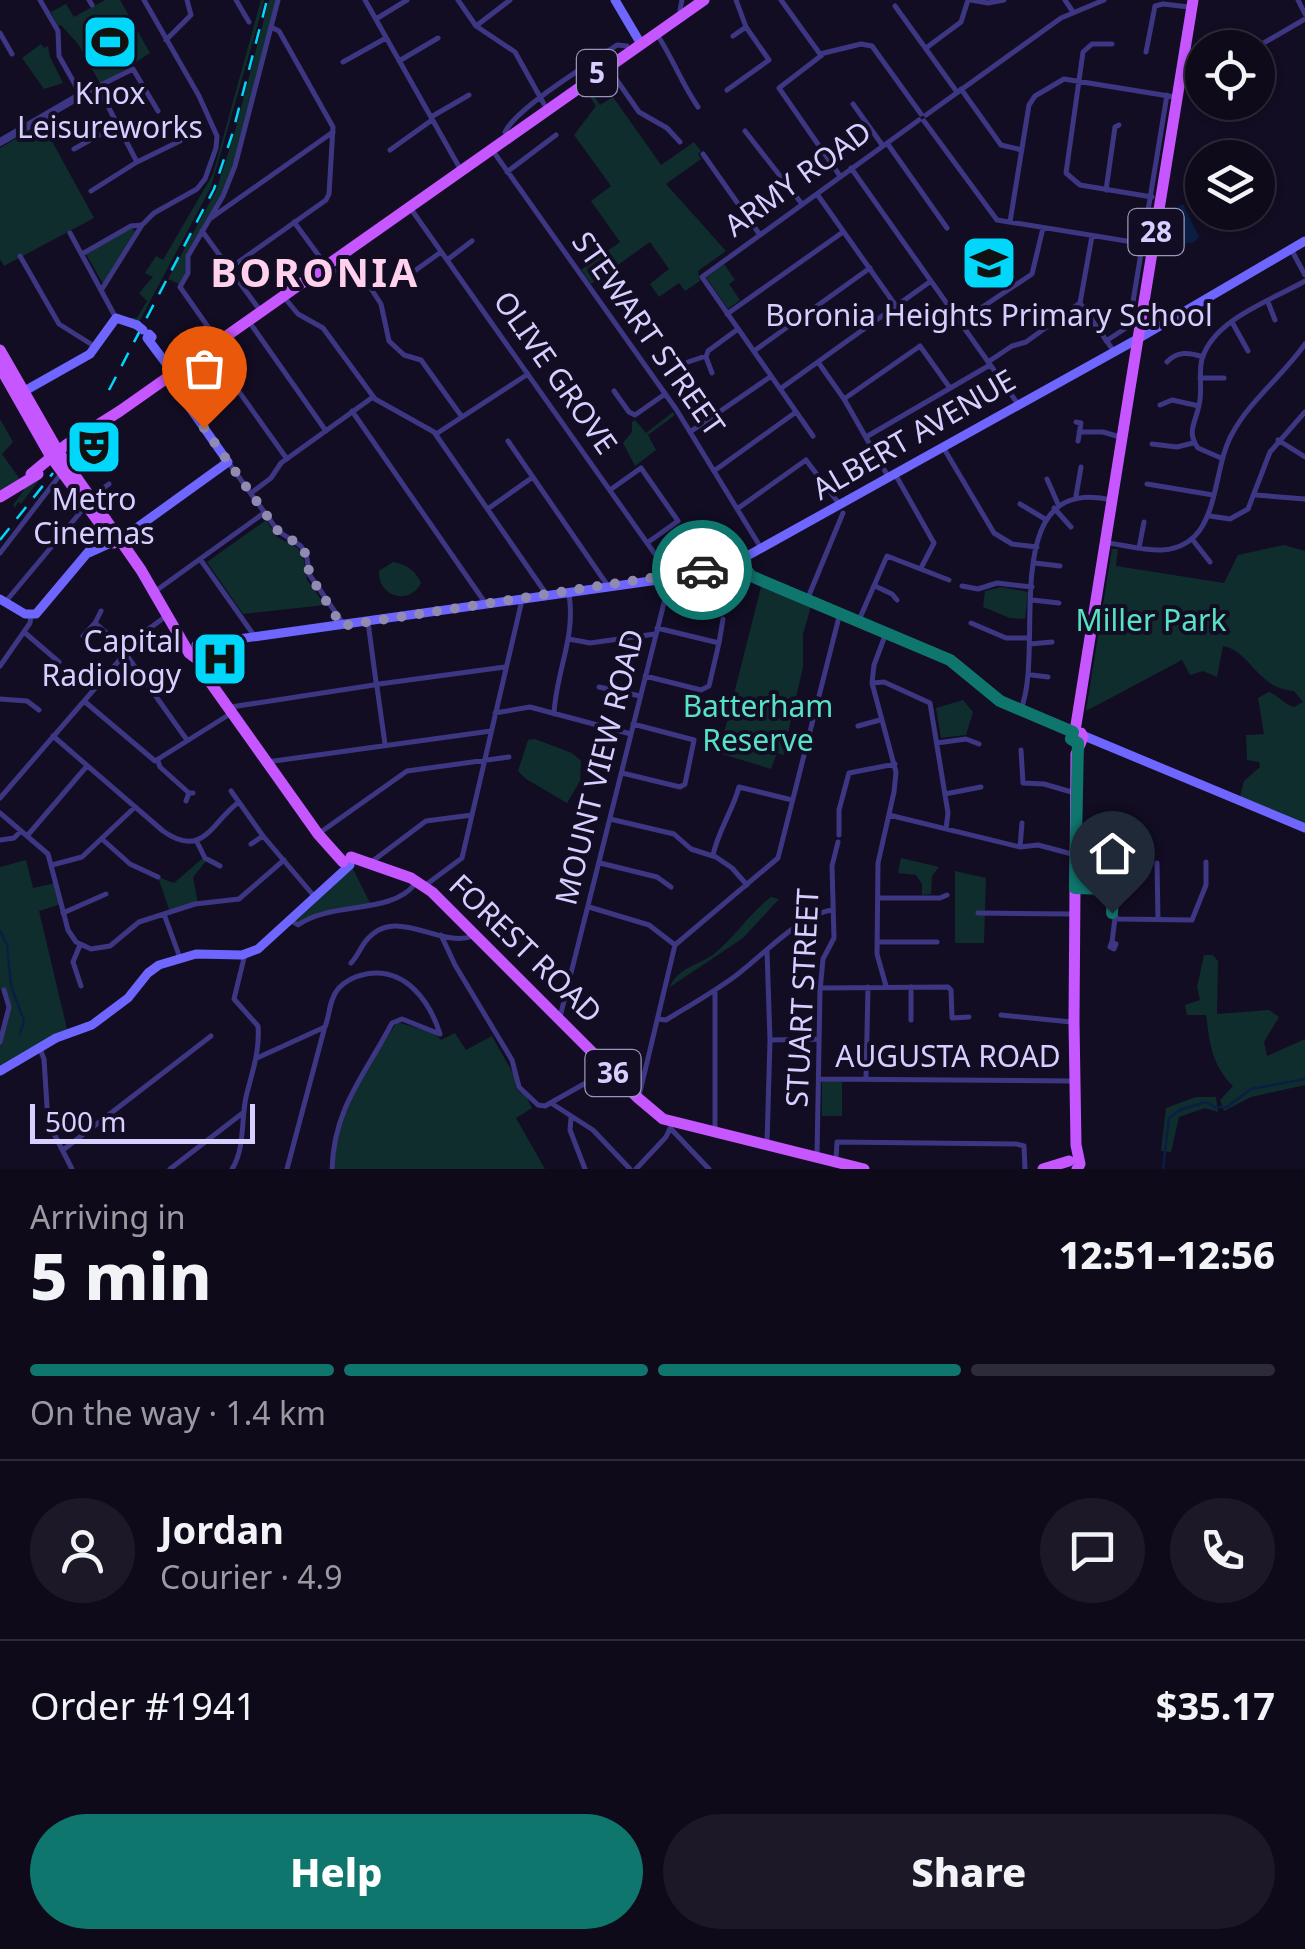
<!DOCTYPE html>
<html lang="en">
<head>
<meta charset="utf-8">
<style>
  :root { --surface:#0e0a1a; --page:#1c1827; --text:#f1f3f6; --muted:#9b9aa2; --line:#2e2b39; --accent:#0f766e }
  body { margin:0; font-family:"Noto Sans",sans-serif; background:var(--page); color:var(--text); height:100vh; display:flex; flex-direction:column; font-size:38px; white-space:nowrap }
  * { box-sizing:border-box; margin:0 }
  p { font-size:32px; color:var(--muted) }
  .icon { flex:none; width:55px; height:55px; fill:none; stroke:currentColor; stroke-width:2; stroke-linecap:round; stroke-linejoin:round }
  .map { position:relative; height:1169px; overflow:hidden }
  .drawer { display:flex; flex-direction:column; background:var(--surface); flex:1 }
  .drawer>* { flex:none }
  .tools { position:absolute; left:1185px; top:30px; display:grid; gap:20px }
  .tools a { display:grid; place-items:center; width:90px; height:90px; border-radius:50%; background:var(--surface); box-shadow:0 2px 8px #0004,0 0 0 2px var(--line); font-size:50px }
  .scale { position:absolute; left:30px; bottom:25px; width:225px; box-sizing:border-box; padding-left:10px; border:5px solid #d6cfff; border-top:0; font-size:28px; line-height:35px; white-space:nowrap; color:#d6cfff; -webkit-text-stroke:8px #120d23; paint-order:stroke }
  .pin { position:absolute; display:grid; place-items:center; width:85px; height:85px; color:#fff; margin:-102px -42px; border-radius:50% 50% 50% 0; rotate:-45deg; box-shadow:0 0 10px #0007 }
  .pin .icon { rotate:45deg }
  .courier { position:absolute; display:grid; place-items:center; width:100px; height:100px; margin:-50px; border:8px solid #0f766e; border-radius:50%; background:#fff; color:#222; box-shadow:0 2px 12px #0007 }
  .head em { font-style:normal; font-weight:800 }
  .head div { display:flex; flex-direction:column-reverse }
  .head { display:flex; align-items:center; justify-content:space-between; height:170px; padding:0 30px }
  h1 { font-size:65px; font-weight:800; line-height:75px }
  .bar { display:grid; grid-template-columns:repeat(4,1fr); gap:15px 10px; align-content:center; height:120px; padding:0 30px }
  .bar i { height:12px; border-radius:8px; background:var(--line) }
  .bar .active { background:var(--accent) }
  .bar p { grid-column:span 4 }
  .line { display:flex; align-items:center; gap:25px; padding:0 30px; border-top:2px solid var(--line) }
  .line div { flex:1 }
  .round { display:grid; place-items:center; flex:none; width:105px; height:105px; border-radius:52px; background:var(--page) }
  .cta { display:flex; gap:20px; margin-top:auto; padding:20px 30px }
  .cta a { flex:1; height:115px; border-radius:60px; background:var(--accent); color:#fff; font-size:40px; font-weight:800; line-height:115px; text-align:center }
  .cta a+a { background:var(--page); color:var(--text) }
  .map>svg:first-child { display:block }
</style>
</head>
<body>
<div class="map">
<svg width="1305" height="1169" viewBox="0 0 1305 1169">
  <rect width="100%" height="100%" fill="#120d23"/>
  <path fill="#102d2d" d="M105,0H120L150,53L101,85L78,44L61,25L58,26L51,12L66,4L74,17Z
    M261,0H264L259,20L211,187L138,324L129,318H137L147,301L139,293L153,277L145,273L156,256L163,260L213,174Z
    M269,0H276L233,166L220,198L187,254L186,271L179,284L168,279L216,191L234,135Z
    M41,44L44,48L48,46L50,57L63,83L44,89L22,58Z
    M587,86L600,105L613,97L661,165L694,142L701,151L698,154L701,159L666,184L726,251L698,271L700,281L685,291L679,283L659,297L650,284L669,269L650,242L591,284L581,270L620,242L591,201L611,186L574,135L596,106L584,88Z
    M42,123L94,218L4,266L0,259V148Z
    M132,228L135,232L103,284L86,254Z
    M724,264L735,280L729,284L740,300L728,309L706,277Z
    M673,412L675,415L648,435L656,450L635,466L623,443L632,432V422L635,420L646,433Z
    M0,419L13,442L2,454L22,482L43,475L21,504L18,502L15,508L13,505L24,490L21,484L0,497Z
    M266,520L277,537L298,548L304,560L307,580L325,605L243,614L207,562Z
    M1284,545L1305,551V824L1240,797L1244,781L1260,767L1259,762L1247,760L1246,735L1264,734L1258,698L1269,692C1280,696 1283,704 1294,707L1303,702L1294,691C1256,688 1251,651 1223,646L1217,677L1203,671L1190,675L1182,660L1086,711L1112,549H1118L1116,566L1224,583L1238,555Z
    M393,562C406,564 416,571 421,583C409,606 378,597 379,571Z
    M761,587L811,606L803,634V667L787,737L806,743L804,750L787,746L784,755L777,753L771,769L719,753Z
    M1001,587L1028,592L1025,619L1010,618L983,607L985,591Z
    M963,700L973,712L966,735L941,738L936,708Z
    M535,739L572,753L581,761L580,781L567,803L526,779L518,771L528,740Z
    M204,857L207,860L193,877L198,904L170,912L158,877L174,883Z
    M901,858L939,867L932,876L931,894L922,895V884L916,875L898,873Z
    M26,860L33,888L56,883L61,904L39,911L68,1033L0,1071V1042L9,1007L0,988V867Z
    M351,865L371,905L345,907L298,925L290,920Z
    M955,871L986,878L984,943H955Z
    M771,897L779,899L743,938L670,987C677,968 699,965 714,954C735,937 749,914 771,897Z
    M1204,955H1213L1218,961L1217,1014L1269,1010L1279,1017L1264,1042L1267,1056L1305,1039V1085L1251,1097L1224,1111L1220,1100L1233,1086C1211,1064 1210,1043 1206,1015H1187L1185,1005L1200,1000L1197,987Z
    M397,1022L434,1033L441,1040L455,1033L466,1050L492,1036L514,1075L516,1089L526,1096L532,1108L516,1118L545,1169H333L339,1126L354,1090Z
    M822,1082H842V1116H822Z
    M1196,1097H1216L1218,1112L1205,1108L1179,1117L1171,1152L1161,1151L1166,1108Z"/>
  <path fill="#0a1e44" d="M1183,204L1199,237L1194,242L1178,245L1173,241L1176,208Z"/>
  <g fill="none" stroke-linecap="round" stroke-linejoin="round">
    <path stroke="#0a1e44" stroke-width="2.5" d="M0,931L7,945L11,986L24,1021L20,1034
      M1163,1169L1169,1118L1180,1110L1206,1102L1215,1107H1227L1251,1089L1305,1079"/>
    <path stroke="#3d3783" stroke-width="5" d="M40,0L58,31L59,56L81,95L133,69L158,111
      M89,0L92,5
      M236,0L249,22
      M365,0L458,165
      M458,0L476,26L515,52L544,104
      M781,0L820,54L861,44L872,46L921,114
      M971,0L988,3L1004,0
      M1065,0L1073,12
      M1298,0L1305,14
      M895,6L957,92
      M680,10L682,0
      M376,19L407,0
      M476,26L510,0
      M0,33L12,54
      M658,36C673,59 682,84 698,107
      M733,36L746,27
      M166,40L191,15L187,0
      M1112,44H1092L1083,52L1066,173L1080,185L1152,197
      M926,48L961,22L968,0
      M1255,48L1305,19
      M1146,52L1155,6L1163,4L1189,7
      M822,55L779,88L840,176
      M399,61L438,38
      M343,62L386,38
      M609,69L639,112L667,128L680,142
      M1183,70L1202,73
      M961,89L1001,145L1022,150
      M727,90L769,60L746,27L736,0
      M853,104L883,146
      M926,115L1061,18L1104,0
      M431,117L469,95
      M924,121L997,220L1151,245
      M745,131L802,204
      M505,132C517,107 591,63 617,45L627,46
      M887,143L947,228
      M74,149L117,125
      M390,150L432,120
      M493,151L676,409L761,548
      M703,154L760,235
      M137,162L180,141
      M851,168L1018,404
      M507,172L556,135
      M1106,190L1115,127L1119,125
      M91,191L137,162L98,87
      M817,194L896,306
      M411,209L669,574
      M211,218L333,132
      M294,222L328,268L368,284L381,304L389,341L404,355L421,360L462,417
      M1010,222L1029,105L1035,96L1064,79L1175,97
      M202,231L259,309
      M70,233L116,318
      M1291,249L1305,275
      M82,254L131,226L142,225L154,213L197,189L205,179L216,148L217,136L199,96L144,0
      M20,256L59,324L94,346
      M447,260L472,241
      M230,268L326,200L329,194L333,127L279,31L271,27
      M402,280L441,252
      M102,289L142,225
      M283,296L298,314L323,328L375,399L434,432L547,595
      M1268,302L1275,320
      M1080,303L1113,350
      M727,314L843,232
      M960,322L1032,274L1043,228
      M1232,322L1248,351
      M250,323L326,431
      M218,341L180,287L188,273V256L223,196L235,166L278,0
      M1106,341L1129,326L1167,95
      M210,351L287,459
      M754,351L870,268
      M688,362L706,356
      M818,362L844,399L889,478
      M988,362L1012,346L1026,342L1080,303L1092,236
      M1167,362C1177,351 1189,352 1203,357
      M712,373L706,357L708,351L738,329
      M1200,378H1224
      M780,389L931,281
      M614,391L629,412L635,415L665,394
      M844,399L920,346L950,388
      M1160,405L1172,400L1199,406
      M352,411L486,604
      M1076,422L1081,423L1078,441
      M690,432L770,377
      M1079,432H1103L1120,437
      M436,434L528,374
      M813,436L702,277L919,120
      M866,437L990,365
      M1278,440L1305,457
      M508,441L608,586
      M1152,444L1177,447L1193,443
      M943,447L994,533L1012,544L1037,547
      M1221,458L1198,448C1186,432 1196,422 1199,405C1203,390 1198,374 1202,359C1214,319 1272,300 1305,281
      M228,462L278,531L301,546L307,558L309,574L342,622
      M714,471L796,412
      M895,474L934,543L921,568
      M1047,479L1058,504
      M1147,484L1213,495
      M610,490L641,468L678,521L647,543
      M251,493L271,478L281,463L373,397
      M1256,495L1305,499
      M1076,496L1081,467
      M91,497L109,484
      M1020,504L1045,519
      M489,508L533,477
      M1054,508L1071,527
      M737,509L806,460L840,505
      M1210,516L1230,519L1248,509L1270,452L1305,412
      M1192,539L1210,562
      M1108,543C1125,545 1144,551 1162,550C1222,546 1210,473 1232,434C1250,400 1283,376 1305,344
      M1139,548L1144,522
      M0,553L60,475
      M200,559L253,634
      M1035,563L1060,566
      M875,586L892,594L897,600
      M962,586L978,589L997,583L1032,587
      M157,590L264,513
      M7,600L84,508
      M807,600L843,513
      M1032,600L1059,603
      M859,620L887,556L949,580
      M368,622L376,682
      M95,623L101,611
      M971,623L1006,638H1028
      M24,632L59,662
      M886,633L874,665L872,683L896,772L894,792L878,863L877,954L886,986
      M83,636L95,623L127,651
      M569,639L590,643L655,634
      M719,643L723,619
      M1030,644L1052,642
      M125,653L187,740
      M0,666L30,623L31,615
      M1032,675L1048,677
      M645,676L701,690L709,686L719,643L657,628
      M872,683L884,682L930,703L948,813L946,829
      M379,684L505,667
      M377,687L385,744
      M599,687L640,696
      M0,699L27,701L39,710
      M84,701L155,761L230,714
      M231,707L374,685
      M1021,709C1046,648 995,473 1112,500
      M495,713L530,707L631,734
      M554,714C556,671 576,638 569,594
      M858,726L880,720
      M53,736L163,831C204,860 212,821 239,802
      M786,740L808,746
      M937,743L966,739L979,744
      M1021,750L1023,783L1044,784L1075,793
      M158,761L160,767L189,793
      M267,762L491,731
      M622,773L680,787L685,784L694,740L633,724
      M231,791L263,836L314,896
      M945,794L981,787
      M0,798L143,633L165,617
      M186,801L189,793H193
      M0,813L48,854L68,930L76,942L91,949L110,946L139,922L195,904L239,899L284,860
      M889,815L1020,847L1038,845L1072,854
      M610,819L674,834L691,849L716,857L732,868L747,885
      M318,834L407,771L509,757
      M839,835V810L849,773L895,764
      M27,836L87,766
      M102,839L130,864L158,877
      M0,840L14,838L21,831
      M196,840L205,858L220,866
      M251,844L263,836
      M1020,847L1022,823
      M713,855C718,831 733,810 739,787L792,800
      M370,863L426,821L472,815
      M600,863L657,877L671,887
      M1157,863L1158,920
      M52,865L82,857L135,807
      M427,884L462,858L522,600
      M1078,888L1109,889L1113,895L1112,913L1118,919L1192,920L1206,885V862
      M1109,889L1113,884V861
      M878,898H940L947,895
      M589,907L649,925L675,945
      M63,913L106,894
      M978,913L1072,914
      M164,914L180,958
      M290,920L298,925C331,901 391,915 415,884
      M441,935L455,965L512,1060L519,1087L538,1105L545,1106L607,1071
      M877,942H937
      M1112,942L1110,947L1114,949L1116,944L1112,942L1115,918
      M80,945L73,962L81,986
      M351,963C357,957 360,949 365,942C395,903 438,949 473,936
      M911,987V1020
      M821,988L948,987L951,990L952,1018L969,1017
      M1001,1015L1071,1022
      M560,1017L670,579
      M658,1019L666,1020C689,1006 712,993 734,977C760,958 801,913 833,910
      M770,1040L819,1039
      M0,1042L9,1007L4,990
      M40,1049L44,1059L48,1122L72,1169
      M257,1058L325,1027C330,1014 329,1000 338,989C345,981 356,976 366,974C406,967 430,1002 440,1034
      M866,1078L868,987
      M820,1079L1072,1081
      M639,1096L675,945L778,858L840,613
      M551,1103L593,1130L630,1169
      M571,1118L570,1130L585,1169
      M672,1130L709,1169
      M715,1132V990
      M767,1143L770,1040L767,951
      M63,1150L211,1036
      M817,1155L820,991L823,959L834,938L832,866L838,842
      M836,1159L837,1142L1016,1144L1024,1146L1025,1169
      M170,1169L244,1112
      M232,1169C245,1149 241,1120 246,1097C252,1072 260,1052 258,1026L234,999L245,954
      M287,1169L324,1030
      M332,1169C334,1107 365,1075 392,1023L402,1019L440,1034
      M636,1169L666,1137L672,1124"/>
    <path stroke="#3d3783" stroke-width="8" d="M0,142L81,95"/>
    <path stroke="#6f66ff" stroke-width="9" d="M615,0L638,39
      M150,340L152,337L149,334L147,338L168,366L183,398L228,462
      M21,393L90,354L116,318L137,325
      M89,553L124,537L228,462
      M740,560L1141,337L1305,241
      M738,570L950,660L1000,701L1073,732
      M0,599L25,614H36L105,532
      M196,645L736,569
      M1082,735L1305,828
      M0,1071L56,1038L92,1025L128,998L148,973L159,965L196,954L242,955L258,949L350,865"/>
    <path stroke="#c656ff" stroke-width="11" d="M0,350L58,451L141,570L189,653L201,662L210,682L318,834L343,862
      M0,367L51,457L114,543
      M31,474L66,445L120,411L704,0
      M0,497L38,474
      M1075,731C1114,487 1153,244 1193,0
      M351,857L411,878L432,892L638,1098L663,1119L864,1169
      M1043,1169L1069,1161
      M1077,1169L1080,1164L1076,1145L1074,1022L1076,754L1083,737L1081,733"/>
    <path stroke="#00d7fa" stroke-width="2.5" stroke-dasharray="15 12" stroke-linecap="butt" d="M109,390L214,189L232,135L267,0
      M0,540L53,473"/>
    <path stroke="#6f66ff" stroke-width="9" d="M137,325L143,330"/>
  </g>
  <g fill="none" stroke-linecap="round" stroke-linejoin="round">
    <path stroke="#918bb2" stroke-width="10" stroke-dasharray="0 18" d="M204,428L278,531L301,546L308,558L309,574L342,626L702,570"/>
    <path stroke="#0f766e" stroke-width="12" d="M702,570L734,564L738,570L744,567L751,576L950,660L1000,701L1073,732L1071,739L1078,743L1075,888L1110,889L1113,894L1112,913"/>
  </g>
  <defs>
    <g id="stadium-square" transform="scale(2.875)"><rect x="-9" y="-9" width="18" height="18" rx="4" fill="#00d7fa" stroke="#120d23"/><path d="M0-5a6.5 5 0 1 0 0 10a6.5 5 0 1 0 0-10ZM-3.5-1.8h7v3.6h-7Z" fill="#111"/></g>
    <g id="school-square" transform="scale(2.875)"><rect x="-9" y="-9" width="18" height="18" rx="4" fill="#00d7fa" stroke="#120d23"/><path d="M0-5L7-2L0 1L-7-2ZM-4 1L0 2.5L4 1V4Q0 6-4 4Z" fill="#111"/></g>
    <g id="theatre-square" transform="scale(2.875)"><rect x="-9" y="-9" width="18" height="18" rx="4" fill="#00d7fa" stroke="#120d23"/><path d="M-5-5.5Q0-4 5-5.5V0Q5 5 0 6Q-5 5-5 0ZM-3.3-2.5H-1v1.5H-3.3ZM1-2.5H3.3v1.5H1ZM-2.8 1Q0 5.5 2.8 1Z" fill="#111"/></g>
    <g id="hospital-square" transform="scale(2.875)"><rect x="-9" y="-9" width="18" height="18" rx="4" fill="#00d7fa" stroke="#120d23"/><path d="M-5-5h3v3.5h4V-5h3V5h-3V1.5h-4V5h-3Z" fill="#111"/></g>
  </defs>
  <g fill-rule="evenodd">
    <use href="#stadium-square" x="110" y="42"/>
    <use href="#school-square" x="989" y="263"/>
    <use href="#theatre-square" x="94" y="447"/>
    <use href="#hospital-square" x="220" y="659"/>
  </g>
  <g text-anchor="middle" stroke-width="8" stroke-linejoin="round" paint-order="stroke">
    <g fill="#120d23" stroke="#9b95bd" stroke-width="2.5">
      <rect x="577" y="50" width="40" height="46" rx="8"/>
      <rect x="1128.5" y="209" width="55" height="46" rx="8"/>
      <rect x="585.5" y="1050" width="55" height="46" rx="8"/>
    </g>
    <g font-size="28" font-weight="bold" fill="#d6cfff">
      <text x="597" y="83">5</text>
      <text x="1156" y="242">28</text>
      <text x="613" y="1083">36</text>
    </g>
    <g font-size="30" fill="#d6cfff" stroke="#120d23">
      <text x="110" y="104">Knox<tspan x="110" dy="34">Leisureworks</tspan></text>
      <text x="989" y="326">Boronia Heights Primary School</text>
      <text x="94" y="510">Metro<tspan x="94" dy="34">Cinemas</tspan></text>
      <text x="181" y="652" text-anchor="end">Capital<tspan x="181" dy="34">Radiology</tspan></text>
    </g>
    <g font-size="30" fill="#d6cfff" stroke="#120d23">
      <text transform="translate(798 179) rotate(-36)" y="10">ARMY ROAD</text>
      <text transform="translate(648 334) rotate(55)" y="10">STEWART STREET</text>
      <text transform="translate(555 373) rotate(55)" y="10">OLIVE GROVE</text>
      <text transform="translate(914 435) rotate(-30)" y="10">ALBERT AVENUE</text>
      <text transform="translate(600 767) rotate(-76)" y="10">MOUNT VIEW ROAD</text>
      <text transform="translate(525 949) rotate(44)" y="10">FOREST ROAD</text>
      <text transform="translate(803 998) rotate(-87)" y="10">STUART STREET</text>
      <text x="948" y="1067">AUGUSTA ROAD</text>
    </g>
    <g font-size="30" fill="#58e2c5" stroke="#120d23">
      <text x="1151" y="631">Miller Park</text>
      <text x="758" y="717">Batterham<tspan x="758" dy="34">Reserve</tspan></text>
    </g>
    <g font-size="40" font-weight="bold" letter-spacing="2.5" fill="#ffd1ec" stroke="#120d23">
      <text x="315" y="287">BORONIA</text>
    </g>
  </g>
</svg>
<div class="tools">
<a><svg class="icon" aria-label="locate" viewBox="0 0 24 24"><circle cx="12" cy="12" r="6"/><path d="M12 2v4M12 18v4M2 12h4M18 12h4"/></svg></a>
<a><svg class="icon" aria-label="layers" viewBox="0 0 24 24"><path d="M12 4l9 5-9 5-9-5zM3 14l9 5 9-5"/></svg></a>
</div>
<div class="scale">500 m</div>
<div class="pin" style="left:204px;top:428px;background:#ea580c"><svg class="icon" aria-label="bag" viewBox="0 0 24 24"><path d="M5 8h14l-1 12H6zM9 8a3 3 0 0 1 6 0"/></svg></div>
<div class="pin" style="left:1112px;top:913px;background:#1f2937"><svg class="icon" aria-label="home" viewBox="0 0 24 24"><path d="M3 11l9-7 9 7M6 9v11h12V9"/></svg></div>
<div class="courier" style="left:702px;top:570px"><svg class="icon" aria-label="car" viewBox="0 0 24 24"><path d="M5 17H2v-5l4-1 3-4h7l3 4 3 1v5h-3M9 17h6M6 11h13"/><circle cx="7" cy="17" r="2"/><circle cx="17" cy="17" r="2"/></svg></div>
</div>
<section class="drawer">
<div class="head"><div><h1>5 min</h1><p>Arriving in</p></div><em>12:51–12:56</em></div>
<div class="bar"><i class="active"></i><i class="active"></i><i class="active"></i><i></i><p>On the way · 1.4 km</p></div>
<div class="line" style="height:180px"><a class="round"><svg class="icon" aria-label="person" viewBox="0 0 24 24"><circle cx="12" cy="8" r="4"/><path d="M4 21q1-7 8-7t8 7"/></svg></a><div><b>Jordan</b><p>Courier · 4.9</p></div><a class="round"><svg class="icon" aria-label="chat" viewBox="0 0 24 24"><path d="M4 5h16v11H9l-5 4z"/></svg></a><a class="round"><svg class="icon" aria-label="phone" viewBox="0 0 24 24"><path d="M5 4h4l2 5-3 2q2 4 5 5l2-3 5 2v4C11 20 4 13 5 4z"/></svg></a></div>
<div class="line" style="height:130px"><div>Order #1941</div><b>$35.17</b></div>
<div class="cta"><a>Help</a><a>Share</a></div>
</section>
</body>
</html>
